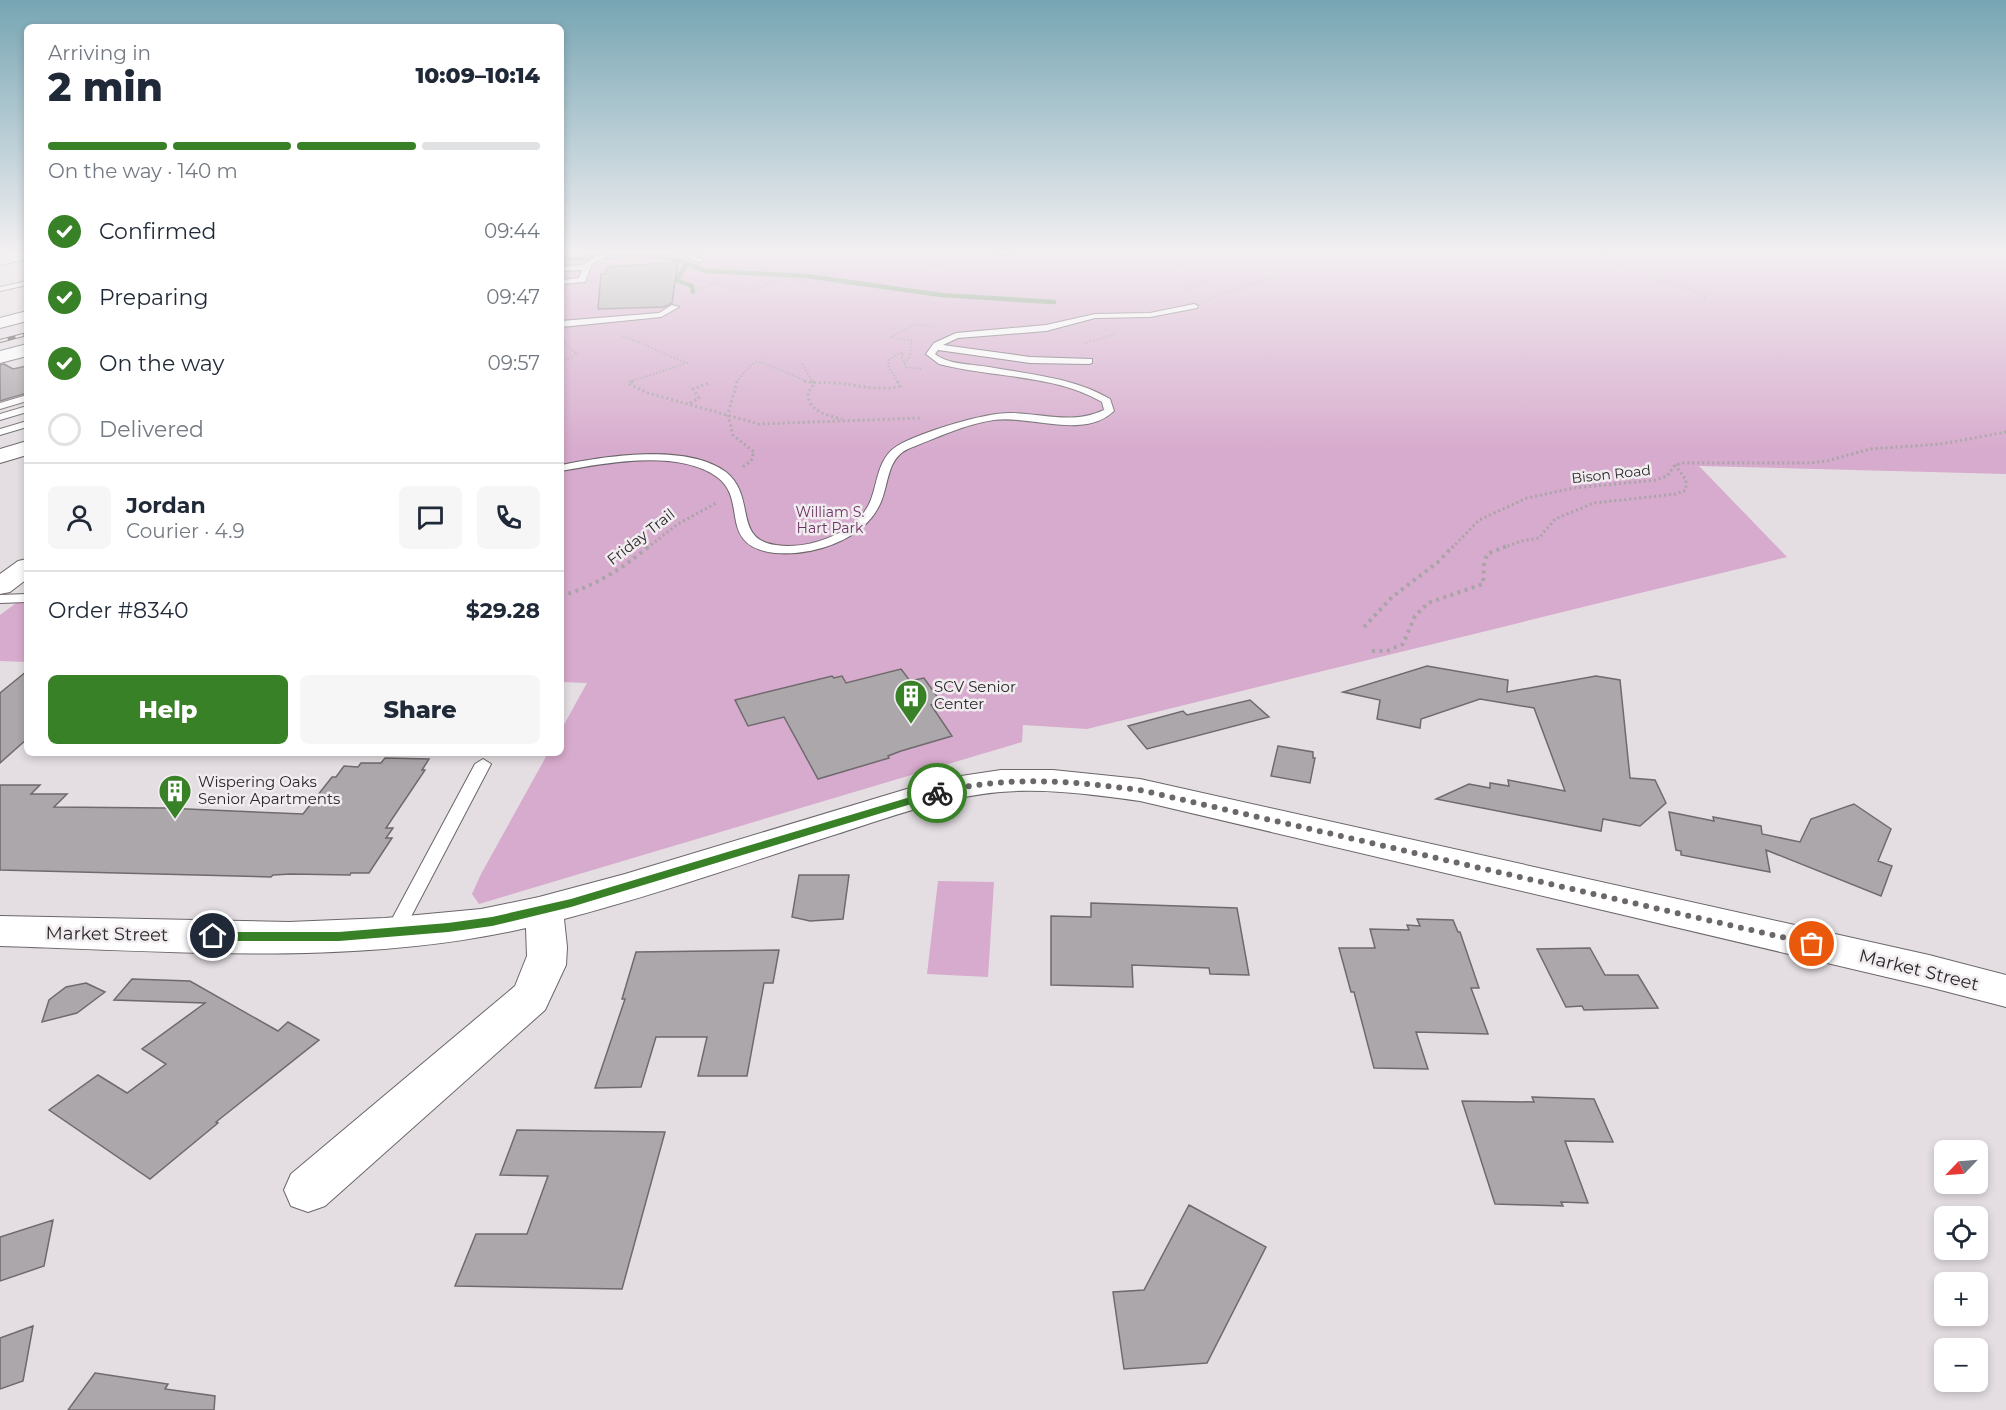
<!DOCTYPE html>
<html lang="en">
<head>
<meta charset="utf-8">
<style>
  :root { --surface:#fff; --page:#f6f6f7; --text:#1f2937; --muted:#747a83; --line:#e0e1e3; --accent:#388127 }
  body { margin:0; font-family:Montserrat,sans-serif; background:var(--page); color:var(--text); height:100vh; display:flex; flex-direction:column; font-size:22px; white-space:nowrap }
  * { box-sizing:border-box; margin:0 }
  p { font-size:20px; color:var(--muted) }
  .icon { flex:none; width:33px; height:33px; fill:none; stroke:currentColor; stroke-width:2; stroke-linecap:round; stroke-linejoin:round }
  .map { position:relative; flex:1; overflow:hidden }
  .sheet { position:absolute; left:24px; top:24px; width:540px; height:732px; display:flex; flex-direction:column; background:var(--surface); border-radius:9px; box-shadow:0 3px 9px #0003 }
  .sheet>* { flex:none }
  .needle { width:39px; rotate:245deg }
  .controls { position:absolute; left:1934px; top:1140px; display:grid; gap:12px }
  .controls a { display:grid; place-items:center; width:54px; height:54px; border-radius:9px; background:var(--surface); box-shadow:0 3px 9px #0003; font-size:30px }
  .pin { position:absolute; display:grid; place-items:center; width:51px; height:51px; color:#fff; margin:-26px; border:3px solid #fff; border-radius:50%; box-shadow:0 2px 6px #0007 }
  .courier { position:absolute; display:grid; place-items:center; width:60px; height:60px; margin:-30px; border:4px solid #388127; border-radius:50%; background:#fff; color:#222; box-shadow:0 2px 8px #0007 }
  .headline em { font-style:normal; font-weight:800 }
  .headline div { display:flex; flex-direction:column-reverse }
  .headline { display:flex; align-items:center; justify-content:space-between; height:102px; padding:0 24px }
  h1 { font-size:39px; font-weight:800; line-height:45px }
  .bar { display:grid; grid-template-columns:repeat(4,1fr); gap:9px 6px; align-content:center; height:72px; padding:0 24px }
  .bar i { height:8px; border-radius:4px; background:var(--line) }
  .bar .current { background:var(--accent) }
  .bar p { grid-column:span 4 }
  .line { display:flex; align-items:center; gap:15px; padding:0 24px; border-top:2px solid var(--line) }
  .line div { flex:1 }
  .round { display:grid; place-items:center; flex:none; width:63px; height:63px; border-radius:9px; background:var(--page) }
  ol { padding:0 24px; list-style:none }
  li { display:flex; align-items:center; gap:18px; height:66px }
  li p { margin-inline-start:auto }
  li .icon { padding:6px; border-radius:50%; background:var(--accent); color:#fff; stroke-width:4 }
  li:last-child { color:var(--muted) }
  li i { width:33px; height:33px; border:3px solid var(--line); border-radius:50% }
  .button { display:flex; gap:12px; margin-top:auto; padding:12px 24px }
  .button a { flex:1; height:69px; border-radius:9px; background:var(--accent); color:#fff; font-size:24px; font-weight:800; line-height:69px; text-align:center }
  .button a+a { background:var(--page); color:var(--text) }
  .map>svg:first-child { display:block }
</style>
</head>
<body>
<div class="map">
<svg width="2006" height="1410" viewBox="0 0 2006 1410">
  <rect width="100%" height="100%" fill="#e4dee2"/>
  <path fill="#d7abcd" d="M561,254H2006V474L1699,466L1787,557L1087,729L1023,725L1022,742L479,904L472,894L481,874L548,753H561V730L587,683L561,682Z
    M27,595V662L0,661V615Z
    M938,881L994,882L988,977L927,974Z"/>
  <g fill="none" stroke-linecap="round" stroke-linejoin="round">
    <path stroke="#6b8e64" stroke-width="4.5" d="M561,259L653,256L676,259L706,271L807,276L941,295L1054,302
      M687,264L676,280L692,286L693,292"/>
  </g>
  <path fill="#aca7aa" stroke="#6f6a6d" stroke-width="1.5" d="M678,262L672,303L664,307L598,309L601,274H605L608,267Z
    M4,364L13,369L27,366V393L0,401V365Z
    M1427,666L1508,680L1507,692L1596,676L1620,680L1630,778L1655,780L1666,803L1640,826L1603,819L1601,831L1436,799L1469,784L1490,788V783L1509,786L1508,780L1565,791L1534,708L1480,699L1421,719L1420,728L1377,719L1380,700L1343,692Z
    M901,669L910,681L924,678L941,702L931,705L952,736L901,751L888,756L889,758L818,779L784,717L748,726L735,700L832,676L834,678L842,676L846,683Z
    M27,671V739L0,763V693Z
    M1250,700L1269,717L1147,749L1128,726L1183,711L1187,715Z
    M1278,746L1313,752V758H1315L1310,783L1271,776Z
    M385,758L429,759L422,770H425L386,828H393L386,838H392L369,873H351L350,875L291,874L273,875L271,877L0,870V785H40L31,794H67L54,807L164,808L303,814L332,777H336L344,766L358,767L361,763H381Z
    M1854,804L1891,829L1878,861L1892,866L1881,896L1766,850L1770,872L1681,855V851L1676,850L1669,812L1714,821L1713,817L1761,826L1762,834L1800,842L1811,819Z
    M799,875H849L843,919L810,921L792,917Z
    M1091,903L1237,908L1249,975L1210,974L1209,968L1132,965L1133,987L1051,985V916L1091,917Z
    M1417,919L1453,920L1458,932H1460L1479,988H1471L1488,1034L1416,1032L1428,1069L1374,1068L1354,992H1351L1339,948H1375L1370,929L1409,930L1407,925L1420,926Z
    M1590,948L1605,975H1638L1658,1008L1584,1010L1582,1006L1566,1007L1537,949Z
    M779,950L773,983H764L747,1076H698L707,1037H656L641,1087L595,1088L625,999H622L636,952Z
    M132,979L190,981L278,1031L288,1022L319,1040L216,1122L218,1123L150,1179L49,1110L98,1075L127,1093L166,1064L142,1049L205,1003L114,1000Z
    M86,983L105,992L77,1013L42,1022L49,1000L66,987Z
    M1532,1097L1594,1099L1613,1142L1565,1141L1588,1203L1561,1202L1563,1206L1495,1204L1462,1101L1534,1102Z
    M517,1130L665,1132L622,1289L455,1286L476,1234H527L548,1176L500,1175Z
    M1189,1205L1266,1247L1207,1363L1124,1369L1113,1292L1144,1290Z
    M53,1220L44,1266L0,1281V1237Z
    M33,1326L23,1381L0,1389V1338Z
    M95,1373L168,1384L165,1389L215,1396L214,1410H68Z"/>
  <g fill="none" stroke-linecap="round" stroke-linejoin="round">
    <g stroke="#6b666a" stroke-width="2">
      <path id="lane" d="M599,254H605L606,257L592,264L585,282L561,284V280L579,278L582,270L561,271V267L584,265Z
        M679,254H689L704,260L700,262Z
        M27,281V285L0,291V287Z
        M1194,304L1198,306L1197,308L1150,317L1095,318L1046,331L958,338L943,345L1030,357L1092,359V363L1089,364L1030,363L938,350L935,354C949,365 972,364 989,367C1029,374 1075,378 1110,399L1114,411C1083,440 1031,415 994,420C965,424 936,438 908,449C886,459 889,486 880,504C863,541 812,556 775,553C716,546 749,500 717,477C678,449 605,463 561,471V465C605,456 687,443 726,472C757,497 732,539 776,545C808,550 856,534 870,502C878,483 877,459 897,446C921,432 983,413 1010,413C1043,413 1072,425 1104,410L1102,402C1054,374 992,378 939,364L926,354L934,343L956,333L1046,325L1095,314L1150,313Z
        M672,305L679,307L661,317L561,327V321L659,313Z
        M27,395V401L0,409V403Z
        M27,406V412L0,420V414Z
        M27,421V427L0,435V429Z
        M27,594V602L0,603V595Z
        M483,759L491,764L403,932L401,937L394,939L387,937L385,932L475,764Z"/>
    </g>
    <g stroke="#6b666a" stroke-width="2">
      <path id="street" d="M7,254H27V259L0,265V255Z
        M27,311V321L0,328V318Z
        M27,559V579L10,592L0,594V574L18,561Z
        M1001,770H1053L1140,779L1929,955L2006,975V1007L1929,987L1140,801C1094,795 1047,788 1000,792C944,797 890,817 837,834C746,863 656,895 564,919L567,947L566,965L545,1010L325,1206L308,1212L291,1206L284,1190L291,1174L515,986L527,956L526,928C355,967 174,951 0,946V916L289,922L385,918L481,909L539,897L625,874L920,785L961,776Z"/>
    </g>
    <g stroke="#6b666a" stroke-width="2">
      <path id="secondary" d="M27,441V455L0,463V449Z"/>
    </g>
    <g stroke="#6b666a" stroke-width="2">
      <path id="primary" d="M27,344V356L0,363V351Z"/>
    </g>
    <path stroke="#a9a4a8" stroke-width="2" stroke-dasharray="1.5 2" stroke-linecap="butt" d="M1171,254L1178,263L1207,281L1206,284L1187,288
      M1603,254L1602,256L1646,276L1694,290L1706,297L1701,300
      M617,259L646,261L644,276C660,276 676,276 692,279C719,283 754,299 778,278L806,280L808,284H800L799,280
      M646,265L666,264
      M717,266L820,274L927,267L1015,254
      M711,283L721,279
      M696,288L715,285
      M1208,300L1282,273L1286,270L1287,254
      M622,336C645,343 664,355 687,363L629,382
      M1083,344L1115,334
      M561,361L573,357L576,353L563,342
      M904,363L909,358L912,341L891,337L915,324L934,327
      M802,364L813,382
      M736,382C742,376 749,365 756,362C760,360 800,379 808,382
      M898,382L889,368L888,361L899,353H903L902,358L906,367L921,369"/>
    <path stroke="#a9a4a8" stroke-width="3" stroke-dasharray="2 3" stroke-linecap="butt" d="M633,381L629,384L648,393L759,424L921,418
      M737,381L728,415L733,435L754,452L751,461L741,468
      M804,381C815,384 825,382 837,383C858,385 880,392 900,386L897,381
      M812,381L814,384L808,393C808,412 827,415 842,419
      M690,403L699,398L693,389L708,383
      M647,548L678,524L718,502
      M1452,548L1479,520L1527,498L1574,488L1656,480L1667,476L1675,465L1684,463H1809L1827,461L1870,449L1941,444L2006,432
      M1503,548L1521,541L1539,538L1555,519L1594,503L1676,494L1686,490V480L1675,465"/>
    <path stroke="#a9a4a8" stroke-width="4" stroke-dasharray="3 4.5" stroke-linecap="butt" d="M561,596C595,586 622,569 649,546
      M1364,627L1392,597L1438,562L1453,546
      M1372,651H1387L1403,644L1415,616L1428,603L1483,584L1484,565L1487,554L1507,546"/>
    <use href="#lane" fill="#fff" fill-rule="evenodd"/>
    <use href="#street" fill="#fff" fill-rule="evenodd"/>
    <use href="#secondary" fill="#fff" fill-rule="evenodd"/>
    <use href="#primary" fill="#fff" fill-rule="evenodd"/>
    <g stroke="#474546" stroke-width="4">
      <path id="rail" d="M0,341L27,334"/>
    </g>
    <use href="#rail" stroke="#f1ecef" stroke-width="2" stroke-dasharray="8" stroke-linecap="butt"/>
  </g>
  <linearGradient id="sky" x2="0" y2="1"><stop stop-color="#76a5b3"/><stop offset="0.56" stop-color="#f3f0f2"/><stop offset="1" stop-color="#f3f0f2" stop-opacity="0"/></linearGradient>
  <rect width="2006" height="451" fill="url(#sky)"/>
  <path fill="#388127" d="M937,789L941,790V795L571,907L492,926L448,932L339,941H213L207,936L213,932H339L448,923L492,917L571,899Z"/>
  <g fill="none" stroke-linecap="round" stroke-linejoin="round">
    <path stroke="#6c686a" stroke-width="6" stroke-dasharray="0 10.8" d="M937,793C1006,775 1071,781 1140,790L1812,944"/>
  </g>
  <defs>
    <g id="building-pin" transform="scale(1.725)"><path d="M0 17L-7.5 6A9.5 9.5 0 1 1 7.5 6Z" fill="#388127" stroke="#f1ecef"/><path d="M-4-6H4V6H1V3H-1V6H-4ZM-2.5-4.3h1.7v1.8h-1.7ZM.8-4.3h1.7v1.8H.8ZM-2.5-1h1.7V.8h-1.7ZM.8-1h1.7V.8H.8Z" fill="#fff"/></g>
  </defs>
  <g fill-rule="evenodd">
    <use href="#building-pin" x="911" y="696"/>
    <use href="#building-pin" x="175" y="791"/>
  </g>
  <g text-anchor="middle" stroke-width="5" stroke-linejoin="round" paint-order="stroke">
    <g font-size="14" fill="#2b292a" stroke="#f1ecef">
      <text transform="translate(1611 474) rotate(-6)" y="5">Bison Road</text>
    </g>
    <g font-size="14" fill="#6c3363" stroke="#f1ecef">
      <text x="830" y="517">William S.<tspan x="830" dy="16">Hart Park</tspan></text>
    </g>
    <g font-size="15" fill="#2b292a" stroke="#f1ecef">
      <text transform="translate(641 537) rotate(-38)" y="5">Friday Trail</text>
    </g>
    <g font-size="15" fill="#2b292a" stroke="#f1ecef" text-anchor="start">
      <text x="934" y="692">SCV Senior<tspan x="934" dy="17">Center</tspan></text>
      <text x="198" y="787">Wispering Oaks<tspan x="198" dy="17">Senior Apartments</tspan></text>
    </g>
    <g font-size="18" fill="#2b292a" stroke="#f1ecef">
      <text transform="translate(107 934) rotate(1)" y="6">Market Street</text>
      <text transform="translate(1919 970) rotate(14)" y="6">Market Street</text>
    </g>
  </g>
</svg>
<div class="controls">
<a><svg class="needle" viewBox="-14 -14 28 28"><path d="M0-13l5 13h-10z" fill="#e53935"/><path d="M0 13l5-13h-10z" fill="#747a83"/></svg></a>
<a><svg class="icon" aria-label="locate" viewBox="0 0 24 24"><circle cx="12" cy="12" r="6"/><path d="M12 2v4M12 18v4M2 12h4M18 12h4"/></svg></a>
<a>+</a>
<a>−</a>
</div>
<div class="pin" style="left:1812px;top:944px;background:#ea580c"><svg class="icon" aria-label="bag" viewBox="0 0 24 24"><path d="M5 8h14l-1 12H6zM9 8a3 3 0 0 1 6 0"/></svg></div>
<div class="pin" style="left:213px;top:936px;background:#1f2937"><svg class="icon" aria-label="home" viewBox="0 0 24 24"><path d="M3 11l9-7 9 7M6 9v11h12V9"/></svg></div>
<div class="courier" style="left:937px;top:793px"><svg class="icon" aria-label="bike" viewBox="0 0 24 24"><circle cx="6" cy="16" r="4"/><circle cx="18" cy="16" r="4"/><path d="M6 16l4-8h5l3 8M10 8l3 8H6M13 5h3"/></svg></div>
<section class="sheet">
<div class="headline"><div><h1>2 min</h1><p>Arriving in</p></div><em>10:09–10:14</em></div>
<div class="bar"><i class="current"></i><i class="current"></i><i class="current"></i><i></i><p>On the way · 140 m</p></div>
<ol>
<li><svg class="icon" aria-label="check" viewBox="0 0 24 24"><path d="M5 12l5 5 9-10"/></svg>Confirmed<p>09:44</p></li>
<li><svg class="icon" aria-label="check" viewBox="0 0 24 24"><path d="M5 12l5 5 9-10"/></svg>Preparing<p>09:47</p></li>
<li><svg class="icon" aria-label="check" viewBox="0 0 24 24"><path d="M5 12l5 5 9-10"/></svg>On the way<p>09:57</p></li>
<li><i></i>Delivered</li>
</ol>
<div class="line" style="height:108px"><a class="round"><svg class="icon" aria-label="person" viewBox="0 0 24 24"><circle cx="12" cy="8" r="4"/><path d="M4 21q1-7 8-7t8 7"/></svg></a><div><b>Jordan</b><p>Courier · 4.9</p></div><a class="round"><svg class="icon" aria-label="chat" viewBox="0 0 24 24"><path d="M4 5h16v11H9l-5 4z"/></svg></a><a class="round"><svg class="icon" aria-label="phone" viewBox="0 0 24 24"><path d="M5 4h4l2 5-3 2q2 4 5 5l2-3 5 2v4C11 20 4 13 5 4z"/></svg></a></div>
<div class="line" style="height:78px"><div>Order #8340</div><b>$29.28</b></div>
<div class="button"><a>Help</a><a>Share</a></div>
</section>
</div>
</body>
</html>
